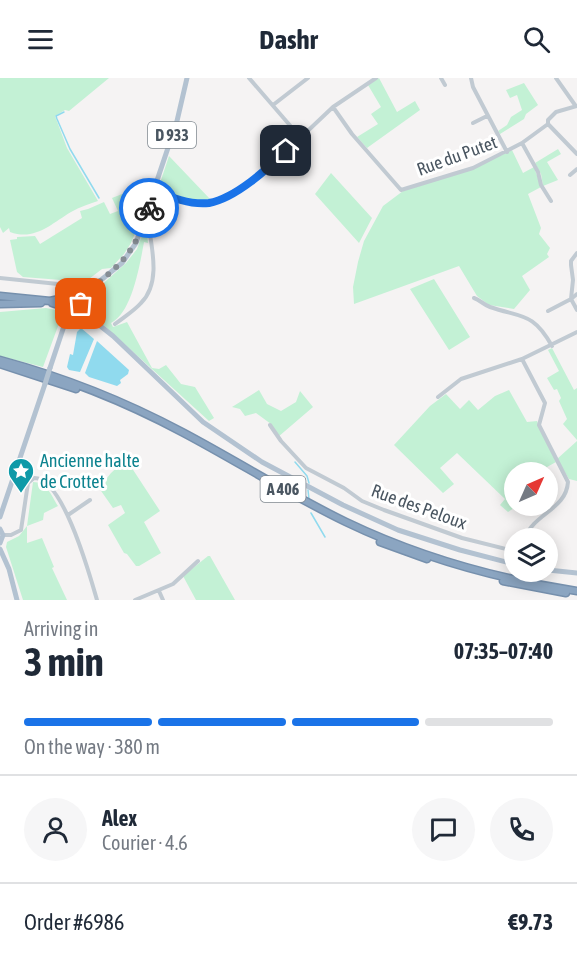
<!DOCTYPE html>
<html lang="en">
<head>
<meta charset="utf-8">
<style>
  :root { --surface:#fff; --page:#f6f6f7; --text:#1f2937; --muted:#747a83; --line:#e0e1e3; --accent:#1a73e8 }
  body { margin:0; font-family:"Asap Condensed",sans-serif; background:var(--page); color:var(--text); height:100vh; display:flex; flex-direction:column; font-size:22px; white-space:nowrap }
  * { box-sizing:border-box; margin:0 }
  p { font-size:20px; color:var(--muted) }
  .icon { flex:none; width:33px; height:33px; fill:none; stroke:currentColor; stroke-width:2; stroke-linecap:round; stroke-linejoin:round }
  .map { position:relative; height:522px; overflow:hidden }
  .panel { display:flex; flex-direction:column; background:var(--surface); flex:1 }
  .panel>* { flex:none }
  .needle { width:39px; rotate:45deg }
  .buttons { position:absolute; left:504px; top:384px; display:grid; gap:12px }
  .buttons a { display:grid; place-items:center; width:54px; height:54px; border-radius:50%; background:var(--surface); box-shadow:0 3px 15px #0003; font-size:30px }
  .pin { position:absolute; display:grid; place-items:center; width:51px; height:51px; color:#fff; margin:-26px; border-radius:12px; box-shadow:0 3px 9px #0006 }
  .courier { position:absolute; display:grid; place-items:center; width:60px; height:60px; margin:-30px; border:4px solid #1a73e8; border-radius:50%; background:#fff; color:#222; box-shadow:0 2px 8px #0007 }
  .summary em { font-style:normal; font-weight:700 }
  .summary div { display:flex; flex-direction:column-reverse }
  .summary { display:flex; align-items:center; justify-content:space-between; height:102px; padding:0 24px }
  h1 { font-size:39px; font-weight:700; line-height:45px }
  .bar { display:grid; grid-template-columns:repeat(4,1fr); gap:9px 6px; align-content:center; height:72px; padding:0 24px }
  .bar i { height:8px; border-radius:4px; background:var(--line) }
  .bar .on { background:var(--accent) }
  .bar p { grid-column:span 4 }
  .line { display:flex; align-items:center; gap:15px; padding:0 24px; border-top:2px solid var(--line) }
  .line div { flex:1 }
  .round { display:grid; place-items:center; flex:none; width:63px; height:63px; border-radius:32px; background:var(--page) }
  header { display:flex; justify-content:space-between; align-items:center; height:78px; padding:0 24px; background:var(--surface); font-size:27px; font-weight:700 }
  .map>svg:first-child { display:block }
</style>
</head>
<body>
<header><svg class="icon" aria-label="menu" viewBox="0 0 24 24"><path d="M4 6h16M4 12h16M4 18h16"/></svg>Dashr<svg class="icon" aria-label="search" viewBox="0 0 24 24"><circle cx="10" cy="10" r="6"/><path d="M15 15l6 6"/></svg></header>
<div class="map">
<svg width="577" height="522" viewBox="0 0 577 522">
  <rect width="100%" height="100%" fill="#f5f3f3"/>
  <path fill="#c3f1d5" d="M0,0H109L69,33L65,32L55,38L67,70L98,123C89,126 80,129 71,134C51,146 35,163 10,154L9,150L3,155L0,149Z
    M379,0L397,34L415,23L420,32L367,70L357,59L378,46L371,36L381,29L368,7Z
    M524,5L538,27L526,36L524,41L500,56L498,53L507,47L511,39L522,32L517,17L510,20L506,12Z
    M558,71L561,76L547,84L558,102L543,108L541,96L535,85Z
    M512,72L523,95L534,89L541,109L528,116L541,150L539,156L550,170L547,176L549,179L522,198L530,212L514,231L489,227L477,218L459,188L354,226L353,209L358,184L364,163L383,128L403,113L472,91Z
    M169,78L210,121C195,124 171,119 158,111Z
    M331,95L372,140L359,165L315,116Z
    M122,116H134L144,134L131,165L124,176L111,190L102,191L76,211L68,210L61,202L23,199L17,194L10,162L17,161V159L35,158L40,166L82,140L80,133L88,131L104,124L110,136L118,133L112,120Z
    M146,145L148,165L144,164C140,186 132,235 111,245L113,249L127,244L152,290L159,291L166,287L181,306L195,309L214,340L209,343L86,231L84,226L87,220L126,185L137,171Z
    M434,201L470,259L449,272L410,211Z
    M46,230L56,232L61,240L43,289L0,278V234Z
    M552,270L574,312L577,310V362L563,346L567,341L559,323L561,320L557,311L554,312L547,300L559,293L548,272Z
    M259,312L267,326L281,333L296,324L300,313L313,329L278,359L271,346L256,335L245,338L240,331L232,329Z
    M509,312L527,344L537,343L556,384L538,394H514V428H517L508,434L500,427L505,421L457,375L440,390L454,406L443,415L394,367L430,328L446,316L460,331L469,322L478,332L495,318Z
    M577,363V403L569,401L557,381Z
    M126,381L160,433L144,444L161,475L139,488H136L127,476L124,475L108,447L125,435L121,427L113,430L99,410L111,395Z
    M33,404C47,404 51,417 58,428L44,435L43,442L27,448V465L42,460L54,489L52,490L67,522H23L6,469L7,464L19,458L27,448Z
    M208,478H210L235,522H196L183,498Z"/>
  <path fill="#90daee" d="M81,250L94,261L80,294L69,292L67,289L70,276L73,277L77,254Z
    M97,263L129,292L128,296L120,302L121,305L117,308L89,299L85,295Z"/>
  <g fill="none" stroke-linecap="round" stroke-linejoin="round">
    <path stroke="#90daee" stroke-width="1.5" d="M64,34L56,38L57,41L70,71L99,120
      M295,384L307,398L309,405
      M308,412L309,421
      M311,435L325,459"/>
    <g stroke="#7690ad" stroke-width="9">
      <path id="highway" d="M0,218L50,223L64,220
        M52,225L64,229
        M0,226L41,225
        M0,282C63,299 124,323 182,354C237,383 290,417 346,444C419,479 497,501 577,513
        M0,286L76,311
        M380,464L427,481
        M503,503L566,515"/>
    </g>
    <path stroke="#c1cad2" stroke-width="4" d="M249,0L300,59
      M441,0L445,7
      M471,0L473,9L507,74
      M556,0L575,27
      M273,27L308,0
      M333,29L352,56L401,112L473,90L522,65L548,46V42L556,34L577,28
      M473,45L487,38
      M548,46L577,76
      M522,65L538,94L541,107L551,123
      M570,97L577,91
      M154,113L171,120L205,125L220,121L259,99L333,29L376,0
      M577,175L571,183V187L573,202L571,221L577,232
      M0,200L58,206L63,208L68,216
      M474,220C480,222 484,227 490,229C522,240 533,234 552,268
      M548,233L571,221L577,216
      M115,246C124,239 134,233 141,225C163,203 150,164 147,137
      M522,281L545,325L539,347L568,404C566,432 534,435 525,460
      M438,319L461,301L522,281L577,254
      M270,347L281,363L306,390L344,410L362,423L384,432L462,460L514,473
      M68,437L90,422
      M3,457H11L21,452L28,405L34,400C63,399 90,498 97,522
      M159,513L163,522
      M135,522L173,506L198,483"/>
    <path stroke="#b3c2d1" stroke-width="5" d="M63 225a9 9 0 1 1 18 0a9 9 0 1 1-18 0Z
      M80,219L122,185L136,165L177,43L187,0
      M79,231L113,258L203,344L262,384L343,427L398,452L460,472L514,486
      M50,290L69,233
      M0,439L45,306
      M0,451L3,457L0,465
      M0,471L9,491L17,522
      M548,492L577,495"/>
    <use href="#highway" stroke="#8ba5c1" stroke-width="6"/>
    <path stroke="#b3c2d1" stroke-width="5" d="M45,306L50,290"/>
  </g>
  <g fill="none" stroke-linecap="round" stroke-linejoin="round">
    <path stroke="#868d94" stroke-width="6" stroke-dasharray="0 10.8" d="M81,226L80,219C118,189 134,179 149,130"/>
    <path stroke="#1a73e8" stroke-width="8" d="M149,130L154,112C169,119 192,127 209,125C236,120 267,91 286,73"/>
  </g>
  <defs>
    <g id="sight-pin" transform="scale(1.35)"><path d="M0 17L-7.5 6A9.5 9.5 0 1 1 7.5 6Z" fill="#0f9aa8" stroke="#fff"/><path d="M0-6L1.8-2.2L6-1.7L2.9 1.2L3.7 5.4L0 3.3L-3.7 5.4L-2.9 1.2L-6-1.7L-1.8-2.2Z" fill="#fff"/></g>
  </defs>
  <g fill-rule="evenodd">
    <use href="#sight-pin" x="21" y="393"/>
  </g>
  <g text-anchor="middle" stroke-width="6" stroke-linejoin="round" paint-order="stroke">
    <g fill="#fff" stroke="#808990" stroke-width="1.5">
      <rect x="148" y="44" width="48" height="26" rx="4.5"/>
      <rect x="260.5" y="398" width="45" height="26" rx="4.5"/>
    </g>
    <g font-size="16" font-weight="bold" fill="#4a5661">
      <text x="172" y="63">D 933</text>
      <text x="283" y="417">A 406</text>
    </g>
    <g font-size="18" fill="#4a5661" stroke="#fff">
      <text transform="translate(457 78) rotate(-20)" y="6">Rue du Putet</text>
      <text transform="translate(419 429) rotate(20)" y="6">Rue des Peloux</text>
    </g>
    <g font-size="18" fill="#0d838f" stroke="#fff" text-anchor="start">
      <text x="40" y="389">Ancienne halte<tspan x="40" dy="21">de Crottet</tspan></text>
    </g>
  </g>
</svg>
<div class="buttons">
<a><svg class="needle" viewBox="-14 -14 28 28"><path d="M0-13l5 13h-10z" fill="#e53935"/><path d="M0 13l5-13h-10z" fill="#747a83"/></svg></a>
<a><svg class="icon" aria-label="layers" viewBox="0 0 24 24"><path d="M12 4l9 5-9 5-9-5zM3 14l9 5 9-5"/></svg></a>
</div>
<div class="pin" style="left:81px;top:226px;background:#ea580c"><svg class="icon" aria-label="bag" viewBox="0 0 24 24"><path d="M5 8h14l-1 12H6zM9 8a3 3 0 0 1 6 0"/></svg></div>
<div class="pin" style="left:286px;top:73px;background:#1f2937"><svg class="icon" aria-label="home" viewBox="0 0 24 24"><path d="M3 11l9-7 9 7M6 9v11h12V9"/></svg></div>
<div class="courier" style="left:149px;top:130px"><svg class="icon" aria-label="bike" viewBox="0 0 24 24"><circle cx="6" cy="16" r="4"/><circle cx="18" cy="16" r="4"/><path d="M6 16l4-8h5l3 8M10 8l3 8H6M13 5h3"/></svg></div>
</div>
<section class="panel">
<div class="summary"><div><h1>3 min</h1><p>Arriving in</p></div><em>07:35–07:40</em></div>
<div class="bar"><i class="on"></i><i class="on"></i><i class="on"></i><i></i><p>On the way · 380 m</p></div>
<div class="line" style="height:108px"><a class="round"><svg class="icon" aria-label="person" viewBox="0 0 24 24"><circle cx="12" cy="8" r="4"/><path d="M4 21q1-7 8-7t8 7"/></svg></a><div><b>Alex</b><p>Courier · 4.6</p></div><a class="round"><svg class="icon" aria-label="chat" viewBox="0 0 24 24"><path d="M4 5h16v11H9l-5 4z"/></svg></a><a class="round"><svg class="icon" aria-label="phone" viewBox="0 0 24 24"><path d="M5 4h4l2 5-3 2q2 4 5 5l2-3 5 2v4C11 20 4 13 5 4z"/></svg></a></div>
<div class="line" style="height:78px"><div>Order #6986</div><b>€9.73</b></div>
</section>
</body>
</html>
